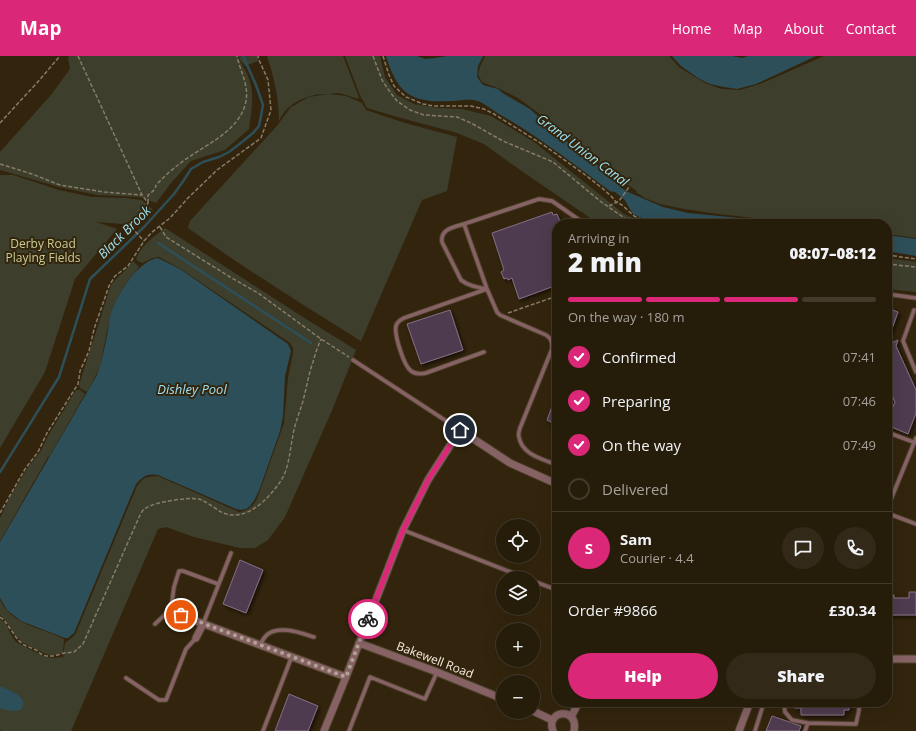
<!DOCTYPE html>
<html lang="en">
<head>
<meta charset="utf-8">
<style>
  :root { --surface:#261c0a; --page:#322918; --text:#f1f3f6; --muted:#a4a19c; --line:#423a2b; --accent:#db2777 }
  body { margin:0; font-family:"Open Sans",sans-serif; background:var(--page); color:var(--text); height:100vh; display:flex; flex-direction:column; font-size:15px; white-space:nowrap }
  * { box-sizing:border-box; margin:0 }
  p { font-size:13px; color:var(--muted) }
  .icon { flex:none; width:22px; height:22px; fill:none; stroke:currentColor; stroke-width:2; stroke-linecap:round; stroke-linejoin:round }
  .map { position:relative; flex:1; overflow:hidden }
  .side { position:absolute; left:552px; top:163px; width:340px; height:488px; display:flex; flex-direction:column; background:var(--surface); border-radius:16px; box-shadow:0 4px 16px #0002,0 0 0 1px var(--line) }
  .side>* { flex:none }
  .buttons { position:absolute; left:496px; top:463px; display:grid; gap:8px }
  .buttons a { display:grid; place-items:center; width:44px; height:44px; border-radius:50%; background:var(--surface); box-shadow:0 4px 16px #0002,0 0 0 1px var(--line); font-size:20px }
  .pin { position:absolute; display:grid; place-items:center; width:34px; height:34px; color:#fff; margin:-17px; border:2px solid #fff; border-radius:50%; box-shadow:0 1px 4px #0007 }
  .courier { position:absolute; display:grid; place-items:center; width:40px; height:40px; margin:-20px; border:3px solid #db2777; border-radius:50%; background:#fff; color:#222; box-shadow:0 1px 5px #0007 }
  .overview em { font-style:normal; font-weight:800 }
  .overview div { display:flex; flex-direction:column-reverse }
  .overview { display:flex; align-items:center; justify-content:space-between; height:68px; padding:0 16px }
  h1 { font-size:26px; font-weight:800; line-height:30px }
  .bar { display:grid; grid-template-columns:repeat(4,1fr); gap:6px 4px; align-content:center; height:48px; padding:0 16px }
  .bar i { height:5px; border-radius:3px; background:var(--line) }
  .bar .selected { background:var(--accent) }
  .bar p { grid-column:span 4 }
  .line { display:flex; align-items:center; gap:10px; padding:0 16px; border-top:1px solid var(--line) }
  .line div { flex:1 }
  .round { display:grid; place-items:center; flex:none; width:42px; height:42px; border-radius:21px; background:var(--page) }
  ol { padding:0 16px; list-style:none }
  li { display:flex; align-items:center; gap:12px; height:44px }
  li p { margin-inline-start:auto }
  li .icon { padding:4px; border-radius:50%; background:var(--accent); color:#fff; stroke-width:4 }
  li:last-child { color:var(--muted) }
  li i { width:22px; height:22px; border:2px solid var(--line); border-radius:50% }
  .button { display:flex; gap:8px; margin-top:auto; padding:8px 16px }
  .button a { flex:1; height:46px; border-radius:24px; background:var(--accent); color:#fff; font-size:16px; font-weight:800; line-height:46px; text-align:center }
  .button a+a { background:var(--page); color:var(--text) }
  header { display:flex; align-items:center; gap:24px; box-sizing:border-box; height:56px; padding:0 20px; background:var(--accent); color:#fff }
  header strong { font-size:19px }
  nav { display:flex; gap:22px; margin-inline-start:auto; font-size:14px }
  .map>svg:first-child { display:block }
</style>
</head>
<body>
<header>
<strong>Map</strong>
<nav><a>Home</a><a>Map</a><a>About</a><a>Contact</a></nav>
</header>
<div class="map">
<svg width="916" height="675" viewBox="0 0 916 675">
  <defs>
    <filter id="shadow"><feDropShadow dx="2" dy="2" stdDeviation="2" flood-color="#0009"/></filter>
  </defs>
  <rect width="100%" height="100%" fill="#33250d"/>
  <path fill="#3d3f2c" d="M69,0H238C240,8 247,15 249,23C255,39 251,56 249,73L225,94L191,105L171,127L156,147L140,141L97,139L59,131L0,114V96L51,39L70,13L68,2Z
    M239,0H258V5L245,10L240,4Z
    M267,0H343L358,39L359,43L339,37L329,38L346,40L362,47L366,54L405,67L457,81L447,135L422,144L361,285C303,249 244,212 188,172L190,165L276,71L291,51L309,41L328,38C314,37 296,43 286,54C283,57 281,61 279,65C279,42 274,21 267,0Z
    M345,0H380L385,21L397,39L414,48L439,52L462,53L491,60L534,86L624,158L647,168H599L523,116L484,88L457,77L394,60L367,52L360,39Z
    M485,0H669L680,12L707,28L722,33L740,34L760,28L824,0H916V182L887,178V168H808L718,158L684,153L660,148L645,142L636,136L637,135L615,120L567,82L554,73L541,59L518,42L500,33L482,26L478,19L480,11Z
    M0,119H13L59,134L92,141L125,142L142,144L153,154L136,171L122,168L96,166L117,173L75,223L45,316L0,392Z
    M165,172L306,263L356,294L333,352L285,461L268,484L255,492H240L194,481L166,471L158,473L71,675H2L0,674V563L3,565L7,570L10,577L16,586L45,601L54,602L62,601L63,602L65,587L75,579L137,430C145,420 146,421 158,420L239,456C247,455 253,450 257,443L284,367L288,322L293,297V292L290,287L181,213L159,201C152,201 148,205 142,207L138,205L136,203C141,189 154,181 165,172Z
    M887,202L916,206V236L887,233Z
    M133,205L139,211L125,229L119,239L111,257L100,310L96,319L87,336L80,332L79,329L111,229C118,220 127,214 133,205Z
    M76,334H80L85,338L49,401L44,399L48,401L0,485V462L11,439L28,411L41,395L48,380L68,347Z
    M0,544C13,570 41,571 64,583L63,596C59,598 54,599 50,599C47,599 25,588 22,586C20,584 17,581 15,579C10,572 7,565 0,559Z"/>
  <path fill="#2d4f59" d="M386,0H417L425,3L435,2L447,0H483L478,10L477,21L483,29L498,33L504,38L530,53L554,75L619,126L620,131L628,136L663,151L688,157L798,168H655L633,158L624,143L615,136L610,135C574,108 538,80 499,58C494,55 484,47 478,45C468,42 458,45 448,45C434,46 418,45 407,37C396,29 390,13 386,0Z
    M672,0H732L742,2L748,0H816L756,28L737,33L724,31L710,28L698,22L681,10Z
    M887,179L916,183V200L887,195Z
    M157,202L160,203L180,213L288,288L291,295L285,320L283,360L280,375L260,432L255,443L250,450L246,453L241,454L236,453L158,419C148,417 143,420 136,428L74,577L68,582H65L21,565L7,554L0,542V486L97,319C102,305 105,290 108,275C109,269 109,262 111,257C118,238 136,207 157,202Z
    M0,631H2C8,634 18,637 22,643C23,645 24,646 23,649C21,659 7,654 0,652Z"/>
  <g fill="none" stroke-linecap="round" stroke-linejoin="round">
    <path stroke="#2d4f59" stroke-width="2.5" d="M158,187L311,287
      M0,416L59,321L90,223L144,171L174,138L184,124L191,113L203,106L219,101L229,96L242,86L253,77L259,70L261,60L263,49L256,29L243,0"/>
  </g>
  <path fill="#4f3b4f" stroke="#856e84" filter="url(#shadow)" d="M552,156L553,159L557,158L561,168H557V229L519,243L512,222L508,224L507,222L504,223L501,216L504,214L492,177Z
    M887,252L898,256L888,284H887Z
    M450,254L463,294L421,308L407,268Z
    M898,284L896,290L916,334V357L908,378L887,369V359L889,360L895,346L889,333L887,334V289Z
    M557,337V369L547,364Z
    M240,504L263,514L246,557L223,548Z
    M909,536H916V559H887V539H894V542H909Z
    M289,638L318,650L308,675H275Z
    M794,646H849V654H844V659H801V652H794Z
    M772,660L801,670L799,675H766Z"/>
  <g fill="none" stroke-linecap="round" stroke-linejoin="round">
    <g stroke="#4e412a" stroke-width="5.5">
      <path id="service" d="M464,168C454,171 440,173 442,186L461,224C469,230 476,231 486,233
        M887,238L916,242
        M914,254L903,285L916,316
        M484,296L426,317C421,318 415,318 411,315C404,310 394,279 396,270C397,266 400,264 404,262L487,233
        M353,304L460,374
        M887,377L892,378L916,387
        M557,409C543,403 522,399 519,381C518,378 519,375 520,372L552,293C552,286 552,283 546,279L500,259L497,256L487,233L464,168L539,143L552,145L585,168
        M887,453L916,382
        M887,457L916,468
        M403,474L526,522
        M533,525L557,534
        M188,562L181,559L171,553L174,531L179,515H183L218,528
        M155,568L171,553
        M203,568L231,497
        M260,589C262,585 264,581 268,578C280,569 301,577 314,581
        M126,622L159,644H166L186,593L196,582
        M784,646L785,656L792,664L808,667L856,668L859,654V646
        M263,675L292,600
        M349,675L370,621L425,643L437,616
        M755,675L764,646
        M805,675L808,667"/>
    </g>
    <g stroke="#4e412a" stroke-width="9">
      <path id="minor" d="M188,562L346,621
        M196,582L203,568
        M359,587L437,616L503,643
        M887,603H916
        M533,655L552,664
        M571,661L579,646
        M324,675L346,621L403,474L428,424L460,374L510,407L557,428
        M553,675C545,654 579,650 574,675
        M739,675L750,646"/>
    </g>
    <path stroke="#887c68" stroke-width="1.5" stroke-dasharray="4 2" stroke-linecap="butt" d="M78,0L142,139L148,147L140,164L132,172L144,185
      M373,0L382,24L390,36L397,45L410,54L424,59L457,61L471,67L503,85L553,106L600,145L633,168
      M383,0L389,19L394,30L406,41L423,48L434,50H471L484,53L494,58L545,90L584,118L602,132L611,140L616,146L622,149L634,160L651,168
      M0,67L21,44L36,28L60,0
      M0,108L32,118L60,129L104,136L142,139
      M148,147V139C151,137 153,135 155,133C157,128 154,131 158,127C164,121 171,114 178,109C201,90 240,77 246,45C249,29 240,15 237,0
      M609,150L619,145L629,131
      M160,171L166,181L230,221L258,237L321,283L349,301
      M887,199L916,203
      M887,208L916,211
      M508,257L557,240
      M0,457L25,413L38,396L47,377L78,328L80,315L89,295L94,273L109,230L115,220L128,210L144,185L151,177L170,162L188,142L217,114L261,82L271,54L268,24L259,4L258,0
      M0,561L4,564L18,584L24,589L36,594L41,598L46,600H54L64,597L74,596L83,588L140,459C142,456 143,453 146,452C154,446 189,441 199,443C208,446 215,453 223,457C247,466 268,443 280,426C289,414 290,393 293,379C295,366 301,354 304,341C307,329 309,317 313,306C315,298 318,290 321,283"/>
    <use href="#service" stroke="#866265" stroke-width="3.5"/>
    <use href="#minor" stroke="#866265" stroke-width="7"/>
  </g>
  <g fill="none" stroke-linecap="round" stroke-linejoin="round">
    <path stroke="#b0a594" stroke-width="4" stroke-dasharray="0 7.2" d="M181,559L346,621L368,563"/>
    <path stroke="#db2777" stroke-width="5" d="M368,563L403,474L428,424L460,374"/>
  </g>
  <g text-anchor="middle" stroke-width="4" stroke-linejoin="round" paint-order="stroke">
    <g font-size="12" fill="#c7cc95" stroke="#33250d">
      <text x="43" y="192">Derby Road<tspan x="43" dy="14">Playing Fields</tspan></text>
    </g>
    <g font-size="12" fill="#f4eadc" stroke="#33250d">
      <text transform="translate(435 604) rotate(21)" y="4">Bakewell Road</text>
    </g>
    <g font-size="13" font-style="italic" fill="#9ce0f3" stroke="#33250d">
      <text transform="translate(583 94) rotate(37)" y="5">Grand Union Canal</text>
      <text transform="translate(124 176) rotate(-45)" y="5">Black Brook</text>
      <text x="192" y="338">Dishley Pool</text>
    </g>
  </g>
</svg>
<div class="buttons">
<a><svg class="icon" aria-label="locate" viewBox="0 0 24 24"><circle cx="12" cy="12" r="6"/><path d="M12 2v4M12 18v4M2 12h4M18 12h4"/></svg></a>
<a><svg class="icon" aria-label="layers" viewBox="0 0 24 24"><path d="M12 4l9 5-9 5-9-5zM3 14l9 5 9-5"/></svg></a>
<a>+</a>
<a>−</a>
</div>
<div class="pin" style="left:181px;top:559px;background:#ea580c"><svg class="icon" aria-label="bag" viewBox="0 0 24 24"><path d="M5 8h14l-1 12H6zM9 8a3 3 0 0 1 6 0"/></svg></div>
<div class="pin" style="left:460px;top:374px;background:#1f2937"><svg class="icon" aria-label="home" viewBox="0 0 24 24"><path d="M3 11l9-7 9 7M6 9v11h12V9"/></svg></div>
<div class="courier" style="left:368px;top:563px"><svg class="icon" aria-label="bike" viewBox="0 0 24 24"><circle cx="6" cy="16" r="4"/><circle cx="18" cy="16" r="4"/><path d="M6 16l4-8h5l3 8M10 8l3 8H6M13 5h3"/></svg></div>
<section class="side">
<div class="overview"><div><h1>2 min</h1><p>Arriving in</p></div><em>08:07–08:12</em></div>
<div class="bar"><i class="selected"></i><i class="selected"></i><i class="selected"></i><i></i><p>On the way · 180 m</p></div>
<ol>
<li><svg class="icon" aria-label="check" viewBox="0 0 24 24"><path d="M5 12l5 5 9-10"/></svg>Confirmed<p>07:41</p></li>
<li><svg class="icon" aria-label="check" viewBox="0 0 24 24"><path d="M5 12l5 5 9-10"/></svg>Preparing<p>07:46</p></li>
<li><svg class="icon" aria-label="check" viewBox="0 0 24 24"><path d="M5 12l5 5 9-10"/></svg>On the way<p>07:49</p></li>
<li><i></i>Delivered</li>
</ol>
<div class="line" style="height:72px"><b class="round" style="background:var(--accent);color:#fff">S</b><div><b>Sam</b><p>Courier · 4.4</p></div><a class="round"><svg class="icon" aria-label="chat" viewBox="0 0 24 24"><path d="M4 5h16v11H9l-5 4z"/></svg></a><a class="round"><svg class="icon" aria-label="phone" viewBox="0 0 24 24"><path d="M5 4h4l2 5-3 2q2 4 5 5l2-3 5 2v4C11 20 4 13 5 4z"/></svg></a></div>
<div class="line" style="height:52px"><div>Order #9866</div><b>£30.34</b></div>
<div class="button"><a>Help</a><a>Share</a></div>
</section>
</div>
</body>
</html>
